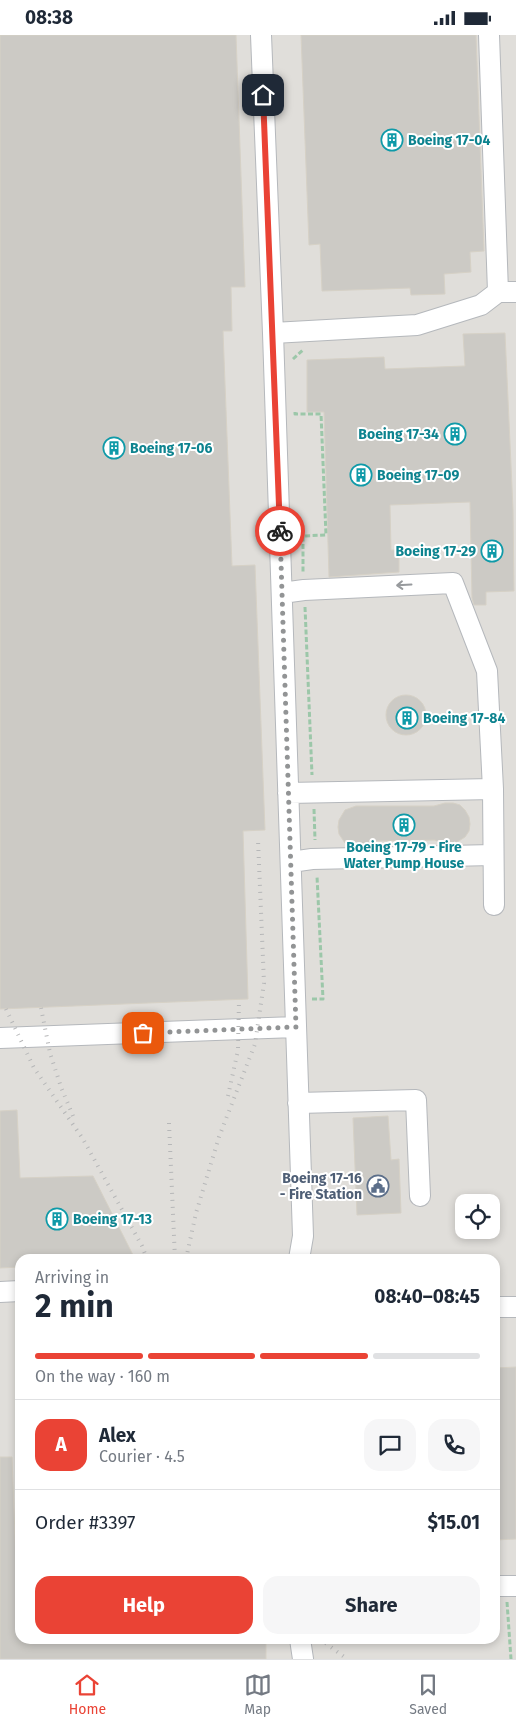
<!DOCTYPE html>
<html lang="en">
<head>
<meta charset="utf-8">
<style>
  :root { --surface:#fff; --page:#f6f6f7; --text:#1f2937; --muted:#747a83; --line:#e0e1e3; --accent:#ea4335 }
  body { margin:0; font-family:"Fira Sans",sans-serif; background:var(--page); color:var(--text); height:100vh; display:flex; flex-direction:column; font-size:19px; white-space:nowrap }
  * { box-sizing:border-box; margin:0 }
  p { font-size:16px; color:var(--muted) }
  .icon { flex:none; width:28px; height:28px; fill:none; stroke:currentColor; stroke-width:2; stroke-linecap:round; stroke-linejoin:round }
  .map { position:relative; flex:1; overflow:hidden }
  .drawer { position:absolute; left:15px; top:1219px; width:485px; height:390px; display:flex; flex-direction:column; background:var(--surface); border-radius:15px; box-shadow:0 2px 8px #0003 }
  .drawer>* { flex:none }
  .buttons { position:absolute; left:455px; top:1159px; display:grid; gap:10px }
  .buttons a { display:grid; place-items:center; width:45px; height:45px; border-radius:10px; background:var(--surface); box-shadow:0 2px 8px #0003; font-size:25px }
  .pin { position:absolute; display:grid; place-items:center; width:42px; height:42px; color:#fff; margin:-21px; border-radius:10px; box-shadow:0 2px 8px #0006 }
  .courier { position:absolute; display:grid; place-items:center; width:50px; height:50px; margin:-25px; border:4px solid #ea4335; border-radius:50%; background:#fff; color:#222; box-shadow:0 1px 6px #0007 }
  .headline em { font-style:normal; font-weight:700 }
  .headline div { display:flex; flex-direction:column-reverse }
  .headline { display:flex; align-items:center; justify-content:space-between; height:85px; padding:0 20px }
  h1 { font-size:32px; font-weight:700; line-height:38px }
  .bar { display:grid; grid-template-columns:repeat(4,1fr); gap:8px 5px; align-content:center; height:60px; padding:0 20px }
  .bar i { height:6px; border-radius:4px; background:var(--line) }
  .bar .current { background:var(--accent) }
  .bar p { grid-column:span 4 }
  .line { display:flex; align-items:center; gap:12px; padding:0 20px; border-top:1px solid var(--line) }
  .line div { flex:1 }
  .round { display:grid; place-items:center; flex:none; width:52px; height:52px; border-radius:15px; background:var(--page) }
  .cta { display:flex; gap:10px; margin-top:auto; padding:10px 20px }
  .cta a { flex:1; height:58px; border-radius:15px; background:var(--accent); color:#fff; font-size:20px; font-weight:700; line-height:58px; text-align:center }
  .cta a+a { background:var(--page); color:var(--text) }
  .status { display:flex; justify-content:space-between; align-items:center; height:35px; padding:0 25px; background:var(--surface); direction:ltr }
  .status svg { height:14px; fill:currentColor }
  .tab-bar { display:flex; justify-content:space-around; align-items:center; height:70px; border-top:1px solid var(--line); background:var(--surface); font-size:14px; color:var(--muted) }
  .tab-bar a { display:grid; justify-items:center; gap:2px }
  .tab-bar .current { color:var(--accent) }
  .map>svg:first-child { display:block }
</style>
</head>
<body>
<div class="status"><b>08:38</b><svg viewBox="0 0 49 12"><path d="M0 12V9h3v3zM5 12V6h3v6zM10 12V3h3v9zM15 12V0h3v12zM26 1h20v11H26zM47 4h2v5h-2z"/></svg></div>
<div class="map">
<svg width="516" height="1624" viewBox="0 0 516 1624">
  <rect width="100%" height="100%" fill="#f1efe8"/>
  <path fill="#e0deda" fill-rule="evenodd" d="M0,0H516V1624H0ZM464,1168H491V1195H464ZM20,1224H495V1604H20Z"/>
  <path fill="#cccac5" stroke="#d6d1c6" d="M0,0H236L245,252H231L232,296H223L232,531L255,530L265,795L243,796L248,964L0,974Z
    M301,0H476L484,216L470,217L471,237L444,239L445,259L411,260L410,253L322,256L320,209L309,210Z
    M505,298L513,474L514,556L486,557V570H474L472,563L470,467L390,470L391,515H399V537L329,542L324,377H307V325L384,322L385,334L465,331L463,299Z
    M386 680a20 20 0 1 1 40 0a20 20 0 1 1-40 0Z
    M445,768H453L460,770L465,775L469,782L470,789L469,796L465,802L454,809H442L435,805L376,806L369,811H350L345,808L339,799L338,792L339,785L345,775L356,771H434Z
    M17,1075L20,1143L93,1141L135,1224H20V1232L0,1233V1076Z
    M388,1081L391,1125L399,1124L401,1178L357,1180L353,1083Z
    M516,1332V1504L495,1505V1333Z
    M0,1422H12L17,1553H20V1604H266V1624H0Z"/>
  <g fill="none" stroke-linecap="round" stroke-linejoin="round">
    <g stroke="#b5b8bc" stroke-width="22">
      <path id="minor" d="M261,0L273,298L303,1201L299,1224
        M498,257H516
        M273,298L417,290L481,270L498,257L489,0
        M282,558L304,555L453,548L487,636L493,754L288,758
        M493,754L494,870
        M291,827L312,824L493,820
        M0,1003L296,992
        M298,1068L416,1065L420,1161
        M0,1257L20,1256
        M495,1272H516
        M495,1551H516
        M300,1604L303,1624"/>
    </g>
    <path stroke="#9cc7a9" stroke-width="3" stroke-dasharray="5 2.5" stroke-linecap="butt" d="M293,324L303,315
      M295,377V379H321L326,500L303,501V538
      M305,572L312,740
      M314,774L315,805
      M312,964H323L317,841
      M507,1567L511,1624"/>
    <use href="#minor" stroke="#fff" stroke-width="20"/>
    <path stroke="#b6b7b8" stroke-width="4" stroke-dasharray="1 6" stroke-linecap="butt" d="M41,973L50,1018L61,1052L73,1081
      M6,974L34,1033L83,1104L142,1211L147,1224
      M228,1061L238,1015L239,965
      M169,1088L175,1224
      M186,1224L196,1178L219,1102L255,1009L264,948L258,805
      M320,1604L347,1624"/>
  </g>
  <defs><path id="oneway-shaft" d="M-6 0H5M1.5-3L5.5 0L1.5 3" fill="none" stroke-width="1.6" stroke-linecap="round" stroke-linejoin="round" transform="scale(1.25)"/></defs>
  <use stroke="#979a9d" href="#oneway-shaft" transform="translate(404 550) rotate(177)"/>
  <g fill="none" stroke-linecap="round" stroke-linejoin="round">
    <path stroke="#929495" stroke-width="5" stroke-dasharray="0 9" d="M143,998L296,992L280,496"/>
    <path stroke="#ea4335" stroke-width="6" d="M263,60L280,496"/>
  </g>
  <defs>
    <g id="building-ring" transform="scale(1.125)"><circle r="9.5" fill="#fff" stroke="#0f9aa8" stroke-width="1.5"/><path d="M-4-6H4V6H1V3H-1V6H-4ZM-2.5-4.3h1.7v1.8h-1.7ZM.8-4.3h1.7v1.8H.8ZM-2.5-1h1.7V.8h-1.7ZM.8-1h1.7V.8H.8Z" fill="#0f9aa8"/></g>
    <g id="civic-ring" transform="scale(1.125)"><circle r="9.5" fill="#fff" stroke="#5c6f8a" stroke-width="1.5"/><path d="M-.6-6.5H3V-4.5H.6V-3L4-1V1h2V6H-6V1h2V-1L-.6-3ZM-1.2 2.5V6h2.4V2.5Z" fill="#5c6f8a"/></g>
  </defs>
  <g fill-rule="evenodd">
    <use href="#building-ring" x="392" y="105"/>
    <use href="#building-ring" x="455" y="399"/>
    <use href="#building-ring" x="114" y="413"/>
    <use href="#building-ring" x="361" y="440"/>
    <use href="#building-ring" x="492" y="516"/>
    <use href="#building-ring" x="407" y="683"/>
    <use href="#building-ring" x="404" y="790"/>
    <use href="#civic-ring" x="378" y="1151"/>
    <use href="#building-ring" x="57" y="1184"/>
  </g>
  <g text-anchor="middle" stroke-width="4" stroke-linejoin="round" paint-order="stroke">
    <g font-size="14" font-weight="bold" fill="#0d838f" stroke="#fff" text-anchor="start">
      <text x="408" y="110">Boeing 17-04</text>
      <text x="439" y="404" text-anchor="end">Boeing 17-34</text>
      <text x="130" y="418">Boeing 17-06</text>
      <text x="377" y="445">Boeing 17-09</text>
      <text x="476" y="521" text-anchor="end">Boeing 17-29</text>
      <text x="423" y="688">Boeing 17-84</text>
      <text x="404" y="817" text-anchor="middle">Boeing 17-79 - Fire<tspan x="404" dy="16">Water Pump House</tspan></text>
      <text x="73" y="1189">Boeing 17-13</text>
    </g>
    <g font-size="14" font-weight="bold" fill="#4e5e75" stroke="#fff" text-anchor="end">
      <text x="362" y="1148">Boeing 17-16<tspan x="362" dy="16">- Fire Station</tspan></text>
    </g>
  </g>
</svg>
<div class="buttons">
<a><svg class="icon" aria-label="locate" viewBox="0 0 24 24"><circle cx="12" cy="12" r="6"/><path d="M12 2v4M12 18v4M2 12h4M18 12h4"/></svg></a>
</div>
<div class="pin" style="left:143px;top:998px;background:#ea580c"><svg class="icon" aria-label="bag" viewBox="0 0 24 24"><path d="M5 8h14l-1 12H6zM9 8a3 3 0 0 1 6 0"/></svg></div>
<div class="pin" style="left:263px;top:60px;background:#1f2937"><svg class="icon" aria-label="home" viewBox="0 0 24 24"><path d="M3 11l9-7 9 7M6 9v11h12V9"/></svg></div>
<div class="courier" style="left:280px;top:496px"><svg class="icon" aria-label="bike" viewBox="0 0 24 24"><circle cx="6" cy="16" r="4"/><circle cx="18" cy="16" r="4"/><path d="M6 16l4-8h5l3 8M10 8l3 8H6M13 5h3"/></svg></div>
<section class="drawer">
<div class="headline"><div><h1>2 min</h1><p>Arriving in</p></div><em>08:40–08:45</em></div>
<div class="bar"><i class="current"></i><i class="current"></i><i class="current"></i><i></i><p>On the way · 160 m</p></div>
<div class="line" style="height:90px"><b class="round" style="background:var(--accent);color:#fff">A</b><div><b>Alex</b><p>Courier · 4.5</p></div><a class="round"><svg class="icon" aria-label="chat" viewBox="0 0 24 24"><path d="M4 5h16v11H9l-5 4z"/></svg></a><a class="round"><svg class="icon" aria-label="phone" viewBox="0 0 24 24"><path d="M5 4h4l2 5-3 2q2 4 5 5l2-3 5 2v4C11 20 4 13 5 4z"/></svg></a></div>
<div class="line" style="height:65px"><div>Order #3397</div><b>$15.01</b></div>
<div class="cta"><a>Help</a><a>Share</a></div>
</section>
</div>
<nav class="tab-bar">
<a class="current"><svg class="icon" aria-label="home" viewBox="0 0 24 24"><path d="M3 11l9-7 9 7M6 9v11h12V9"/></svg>Home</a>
<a><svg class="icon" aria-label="map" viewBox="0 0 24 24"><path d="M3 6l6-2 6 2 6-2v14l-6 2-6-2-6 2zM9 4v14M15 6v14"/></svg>Map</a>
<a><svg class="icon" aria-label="saved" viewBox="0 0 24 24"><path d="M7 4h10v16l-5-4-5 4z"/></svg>Saved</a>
</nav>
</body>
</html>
